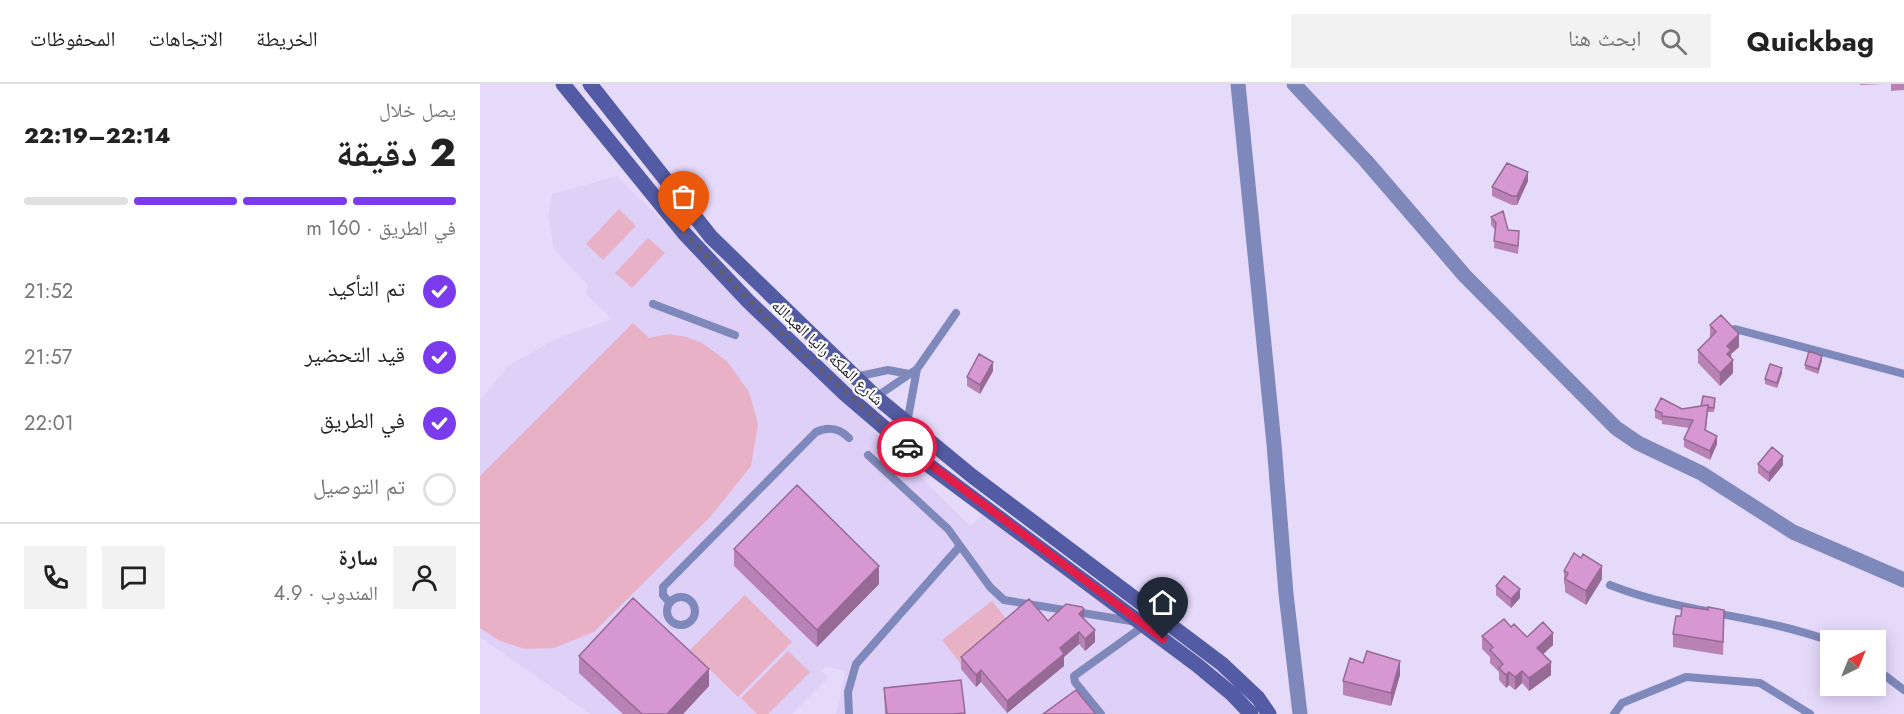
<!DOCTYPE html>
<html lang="ar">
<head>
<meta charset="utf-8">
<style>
  :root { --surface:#fff; --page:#f2f2f2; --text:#222; --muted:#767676; --line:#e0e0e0; --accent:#7c3aed }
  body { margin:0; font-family:Jost,"Noto Naskh Arabic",sans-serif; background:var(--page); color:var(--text); direction:rtl; height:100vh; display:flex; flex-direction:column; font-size:22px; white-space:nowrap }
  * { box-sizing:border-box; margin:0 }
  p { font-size:20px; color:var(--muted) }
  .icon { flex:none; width:33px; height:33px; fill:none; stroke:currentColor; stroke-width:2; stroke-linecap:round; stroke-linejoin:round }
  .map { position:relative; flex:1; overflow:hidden; direction:ltr }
  .sheet { display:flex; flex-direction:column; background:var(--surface); width:480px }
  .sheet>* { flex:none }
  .needle { width:39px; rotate:43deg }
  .tools { position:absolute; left:1340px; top:546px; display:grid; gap:12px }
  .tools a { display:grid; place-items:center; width:66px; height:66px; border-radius:0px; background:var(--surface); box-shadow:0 3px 15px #0003; font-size:30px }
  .pin { position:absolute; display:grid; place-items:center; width:51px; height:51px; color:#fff; margin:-62px -26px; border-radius:50% 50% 50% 0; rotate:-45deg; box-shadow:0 0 6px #0007 }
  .pin .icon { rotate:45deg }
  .courier { position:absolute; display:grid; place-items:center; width:60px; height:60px; margin:-30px; border:4px solid #e11d48; border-radius:50%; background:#fff; color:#222; box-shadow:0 2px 8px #0007 }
  .summary em { font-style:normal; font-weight:800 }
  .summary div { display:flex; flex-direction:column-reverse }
  .summary { display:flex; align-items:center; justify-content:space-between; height:102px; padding:0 24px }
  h1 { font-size:39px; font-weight:800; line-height:45px }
  .bar { display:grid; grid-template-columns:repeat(4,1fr); gap:9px 6px; align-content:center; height:72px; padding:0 24px }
  .bar i { height:8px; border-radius:4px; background:var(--line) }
  .bar .current { background:var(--accent) }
  .bar p { grid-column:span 4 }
  .line { display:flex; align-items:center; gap:15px; padding:0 24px; border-top:2px solid var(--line) }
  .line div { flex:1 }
  .round { display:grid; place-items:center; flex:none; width:63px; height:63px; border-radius:0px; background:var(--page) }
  ol { padding:0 24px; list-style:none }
  li { display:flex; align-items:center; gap:18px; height:66px }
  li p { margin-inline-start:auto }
  li .icon { padding:6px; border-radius:50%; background:var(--accent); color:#fff; stroke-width:4 }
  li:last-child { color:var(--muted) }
  li i { width:33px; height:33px; border:3px solid var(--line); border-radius:50% }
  header { display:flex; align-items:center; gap:36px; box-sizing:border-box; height:84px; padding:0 30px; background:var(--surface); border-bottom:2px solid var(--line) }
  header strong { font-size:28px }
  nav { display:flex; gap:33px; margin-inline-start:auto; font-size:21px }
  .search { width:420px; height:54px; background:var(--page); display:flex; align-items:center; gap:15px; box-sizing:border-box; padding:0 21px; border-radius:0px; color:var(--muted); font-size:22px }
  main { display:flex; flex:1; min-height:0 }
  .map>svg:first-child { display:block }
</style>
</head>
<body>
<header>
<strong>Quickbag</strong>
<div class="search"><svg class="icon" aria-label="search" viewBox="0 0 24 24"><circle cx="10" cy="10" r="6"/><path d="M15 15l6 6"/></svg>ابحث هنا</div>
<nav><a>الخريطة</a><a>الاتجاهات</a><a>المحفوظات</a></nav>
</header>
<main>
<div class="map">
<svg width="1424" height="630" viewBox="0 0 1424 630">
  <rect width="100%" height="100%" fill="#e6dafb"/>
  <path fill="#dfd0f8" d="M137,92L490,442L506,427L769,630H356L365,587L348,583L341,586L349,593L312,630H110L0,553V316L28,282L78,254L132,235L106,210L108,202L74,165L68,133L72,110Z"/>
  <path fill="#e9b1c6" d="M139,125L156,142L123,176L106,160Z
    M168,154L185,169L152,204L135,189Z
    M153,239L169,254L189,250L207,253L222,259L247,277L269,308L278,340L271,382L231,432L114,548L74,564L45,565L20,557L0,544V392Z
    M265,511L312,558L258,613L210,566Z
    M512,517L531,541L481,580L462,556Z
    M308,567L330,588L288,630H277L261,614Z"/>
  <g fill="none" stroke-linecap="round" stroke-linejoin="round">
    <path stroke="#7f88ba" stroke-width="8" d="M173,220L255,251
      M1255,245L1424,290
      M375,293L408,286L429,290
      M396,313L437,285L476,229
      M427,339L437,285
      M388,371L468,445L510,503L524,516L651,537
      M1130,501C1200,529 1279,531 1350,557
      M187 527a14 14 0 1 1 28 0a14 14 0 1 1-28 0Z
      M190,519L183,511V503L336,348C349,342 359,344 369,354
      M1395,584L1424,606
      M369,630L368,608L376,580L480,462
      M621,630L595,598L594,592L665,541
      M1134,630L1142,619L1206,593L1280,599L1330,630"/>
    <path stroke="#7f88ba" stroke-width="15" d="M758,0L794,360L806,510L820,630
      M814,0L886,77L985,192L1136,344L1158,359L1221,389L1313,448L1424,496"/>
    <path stroke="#525ba3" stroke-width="15" d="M83,0L204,149L268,217L364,309L443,377L717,581L752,610L771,630
      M110,0L231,153L396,313L492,392L742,580L778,614L789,630"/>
  </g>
  <path fill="#b882b5" d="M1380,0H1404L1380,1Z
    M1411,0H1424V6L1411,7Z
    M1048,97L1037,121H1032L1012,112V103Z
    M1011,133L1039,155L1038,170L1014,164L1015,146L1011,141Z
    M1230,241L1259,263L1251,270L1253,289L1240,302L1218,279V266L1230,254Z
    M1342,276L1338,290L1325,285V281Z
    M513,287L500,310L487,302V293Z
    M1302,289L1297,304L1285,300V295Z
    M1235,318L1234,328H1228L1226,347L1237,360L1230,376L1204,363V355L1209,344L1182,340V337L1175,334V326L1202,325L1221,322Z
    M1278,380L1303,381L1289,398L1278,389Z
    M254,465L399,500L337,563L254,482Z
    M1084,487L1122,495L1106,521L1085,508V501L1084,500Z
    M1016,502L1040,514L1031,524L1016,511Z
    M604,535L615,558L605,567L599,560L584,573V582L527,629L501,598L496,603L481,585V573L568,537Z
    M1244,539L1243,571L1193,563V550Z
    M1002,552L1047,553L1073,561L1063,570L1071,591L1049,607L1042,599L1035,606L1029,601L1026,604L1019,596V588L1010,579V573L1002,565Z
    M99,572L229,602L203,630H143L99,589Z
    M920,591L911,622L863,611V597Z
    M481,596L485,630H405L404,604Z"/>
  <path fill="#966a94" d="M1048,88V97L1037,121V112Z
    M1259,250V263L1251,270V278L1253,276V289L1240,302V289L1247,262Z
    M1342,272V276L1338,290V285Z
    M513,278V287L500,310V301Z
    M1302,284V289L1297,304V299Z
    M1237,352V360L1230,376V367Z
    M1303,372V381L1289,398V389Z
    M399,482V500L337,563V546Z
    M1122,482V495L1106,521V507Z
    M1040,505V514L1031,524V515Z
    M604,525V537L599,530Z
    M615,546V558L605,567V555Z
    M599,548V560L584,573V582L527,629V617L580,564Z
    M1073,549V561L1057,576V564Z
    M920,577V591L911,622V609Z
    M1071,578V591L1049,607V594Z
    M229,585V602L203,630H187Z
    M501,586V598L496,603V591Z
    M1042,587V599L1035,606V593Z
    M1029,588V601L1026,604V591Z"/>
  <path fill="#d697d3" stroke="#966a94" stroke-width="1.5" d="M1027,79L1048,88L1037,112H1032L1012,103Z
    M1023,127L1028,146L1039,147L1038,162L1014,157L1016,139L1011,133Z
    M1241,231L1259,250L1247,262L1251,266L1247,270L1253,276L1240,289L1218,266L1236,248L1230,241Z
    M1329,267L1342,272L1338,285L1325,281Z
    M499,270L513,278L500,301L487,293Z
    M1290,280L1302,284L1297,299L1285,295Z
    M1223,312L1235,314L1234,324L1228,323V321L1221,322Z
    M1181,314L1202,325L1228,321L1225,346L1237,352L1230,367L1204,355L1213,336L1182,332V329L1175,326Z
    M1292,363L1303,372L1289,389L1278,380Z
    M317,401L399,482L337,546L254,465Z
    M1094,469L1101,474L1103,470L1122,482L1106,507L1085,495L1088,489L1084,487Z
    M1024,492L1040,505L1031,515L1016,502Z
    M153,514L229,585L187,630H162L99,572Z
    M549,515L568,537L586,520L602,523L604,525L599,530L615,546L605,555L599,548L580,564L584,570L527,617L501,586L496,591L481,573Z
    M1202,522L1228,526V523L1244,526L1243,558L1193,550L1196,532H1201Z
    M1024,535L1031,543L1034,540L1047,553L1063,538L1073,549L1057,564L1071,578L1049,594L1042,587L1035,593L1029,588L1026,591L1019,584L1023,580L1010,566L1013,563L1002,552Z
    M887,567L920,577L911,609L863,597L870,574L883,579Z
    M481,596L485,629L472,630H407L404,604Z
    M596,606L615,629V630H563Z"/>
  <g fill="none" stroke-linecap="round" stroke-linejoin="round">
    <path stroke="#635c6f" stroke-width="6" stroke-dasharray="0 10.8" d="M204,149L310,258L427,363"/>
    <path stroke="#e11d48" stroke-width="8" d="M427,363L683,555"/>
  </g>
  <g text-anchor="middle" stroke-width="4.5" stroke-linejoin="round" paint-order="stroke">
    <g font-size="16" fill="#1c1823" stroke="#fff">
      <text transform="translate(348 268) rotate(43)" y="6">شارع الملكة رانيا العبدالله</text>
    </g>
  </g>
</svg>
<div class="tools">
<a><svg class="needle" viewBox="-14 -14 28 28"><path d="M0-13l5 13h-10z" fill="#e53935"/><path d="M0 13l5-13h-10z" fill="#767676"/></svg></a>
</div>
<div class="pin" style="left:204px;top:149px;background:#ea580c"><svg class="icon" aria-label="bag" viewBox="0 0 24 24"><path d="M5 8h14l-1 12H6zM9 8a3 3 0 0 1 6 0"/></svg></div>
<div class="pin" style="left:683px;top:555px;background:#1f2937"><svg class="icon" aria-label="home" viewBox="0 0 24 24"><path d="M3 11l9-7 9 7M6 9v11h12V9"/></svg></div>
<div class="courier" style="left:427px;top:363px"><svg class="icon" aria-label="car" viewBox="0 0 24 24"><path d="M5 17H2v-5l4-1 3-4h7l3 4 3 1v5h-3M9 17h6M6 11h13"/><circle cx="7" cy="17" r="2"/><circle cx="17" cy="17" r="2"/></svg></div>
</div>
<section class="sheet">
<div class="summary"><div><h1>2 دقيقة</h1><p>يصل خلال</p></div><em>22:14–22:19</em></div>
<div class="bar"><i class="current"></i><i class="current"></i><i class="current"></i><i></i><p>في الطريق · 160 m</p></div>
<ol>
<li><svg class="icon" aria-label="check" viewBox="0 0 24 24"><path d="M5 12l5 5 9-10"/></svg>تم التأكيد<p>21:52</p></li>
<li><svg class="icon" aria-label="check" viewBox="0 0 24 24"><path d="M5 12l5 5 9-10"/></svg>قيد التحضير<p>21:57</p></li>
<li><svg class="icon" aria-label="check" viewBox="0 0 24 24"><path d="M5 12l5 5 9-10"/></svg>في الطريق<p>22:01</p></li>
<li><i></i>تم التوصيل</li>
</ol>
<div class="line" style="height:108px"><a class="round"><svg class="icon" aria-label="person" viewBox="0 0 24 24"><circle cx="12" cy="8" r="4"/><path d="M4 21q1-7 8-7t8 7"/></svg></a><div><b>سارة</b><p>المندوب · 4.9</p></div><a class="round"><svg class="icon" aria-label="chat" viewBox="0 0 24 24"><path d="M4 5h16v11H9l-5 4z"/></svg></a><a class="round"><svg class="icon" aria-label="phone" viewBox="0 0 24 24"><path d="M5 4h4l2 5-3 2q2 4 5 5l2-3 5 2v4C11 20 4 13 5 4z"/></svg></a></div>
</section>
</main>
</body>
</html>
